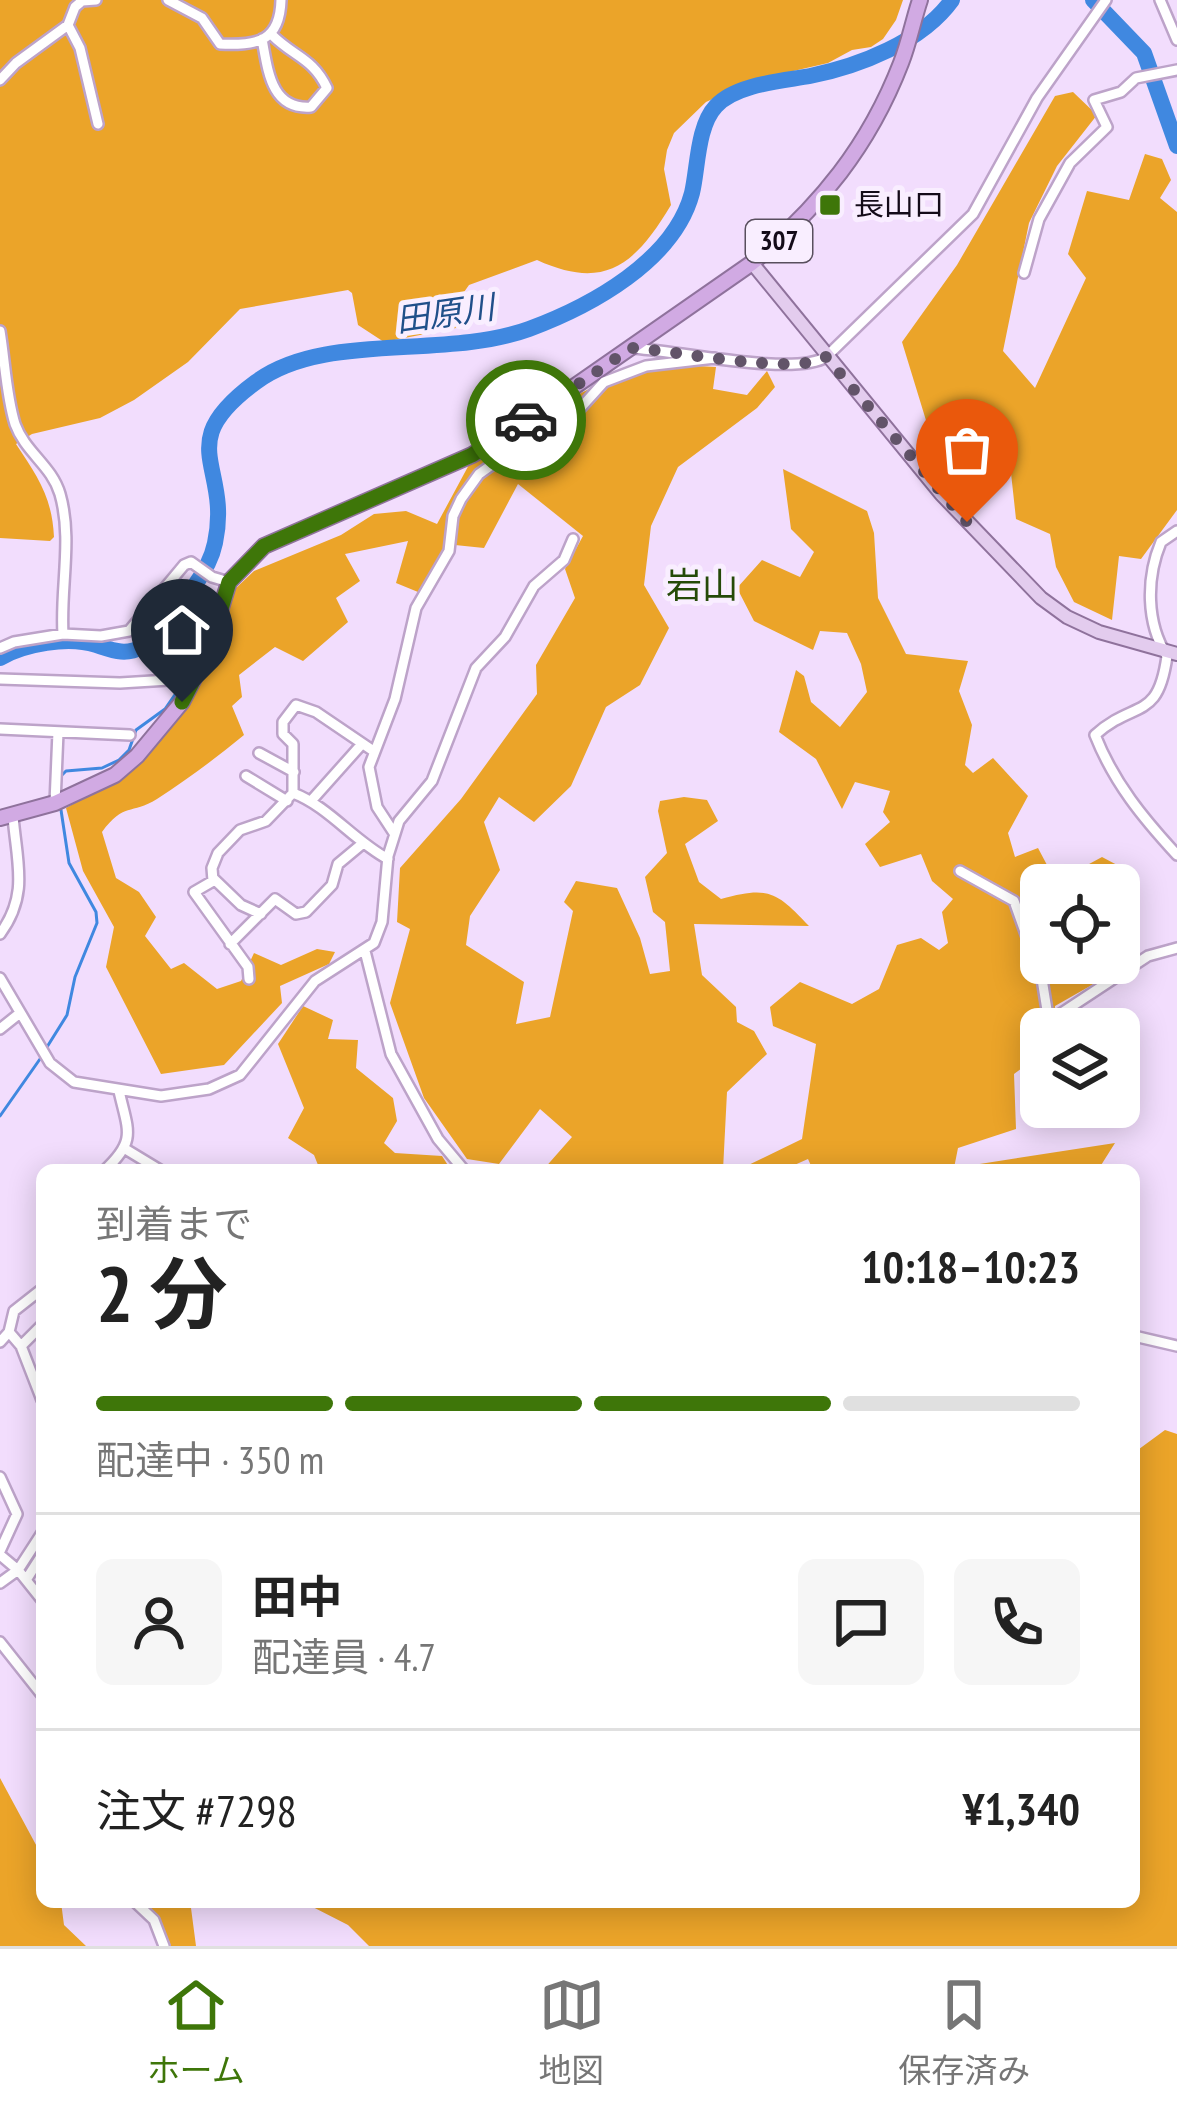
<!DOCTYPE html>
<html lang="ja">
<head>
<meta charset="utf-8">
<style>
  :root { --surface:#fff; --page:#f6f6f6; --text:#222; --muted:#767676; --line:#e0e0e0; --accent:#3e7609 }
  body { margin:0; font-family:"PT Sans Narrow","Noto Sans JP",sans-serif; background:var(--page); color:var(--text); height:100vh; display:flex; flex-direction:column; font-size:45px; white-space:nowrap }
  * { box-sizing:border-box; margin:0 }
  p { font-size:39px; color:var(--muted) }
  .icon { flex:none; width:66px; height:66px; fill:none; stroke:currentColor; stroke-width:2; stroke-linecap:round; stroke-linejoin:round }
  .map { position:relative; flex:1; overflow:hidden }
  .sheet { position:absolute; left:36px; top:1164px; width:1104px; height:744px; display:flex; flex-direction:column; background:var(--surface); border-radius:18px; box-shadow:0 6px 30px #0003 }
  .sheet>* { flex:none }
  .tools { position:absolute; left:1020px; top:864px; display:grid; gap:24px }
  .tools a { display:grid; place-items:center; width:120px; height:120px; border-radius:18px; background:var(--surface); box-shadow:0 6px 30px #0003; font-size:60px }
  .pin { position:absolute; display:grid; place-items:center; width:102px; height:102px; color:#fff; margin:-123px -51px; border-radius:50% 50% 50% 0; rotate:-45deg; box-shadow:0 0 12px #0007 }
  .pin .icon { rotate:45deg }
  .courier { position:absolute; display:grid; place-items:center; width:120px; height:120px; margin:-60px; border:9px solid #3e7609; border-radius:50%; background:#fff; color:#222; box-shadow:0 3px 15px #0007 }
  .head em { font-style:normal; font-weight:700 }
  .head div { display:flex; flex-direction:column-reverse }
  .head { display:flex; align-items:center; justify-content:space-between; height:204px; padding:0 60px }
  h1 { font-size:78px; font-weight:700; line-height:90px }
  .bar { display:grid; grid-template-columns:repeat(4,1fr); gap:18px 12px; align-content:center; height:144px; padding:0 60px }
  .bar i { height:15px; border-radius:9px; background:var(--line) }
  .bar .selected { background:var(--accent) }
  .bar p { grid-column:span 4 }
  .line { display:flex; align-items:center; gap:30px; padding:0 60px; border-top:3px solid var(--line) }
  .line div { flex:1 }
  .round { display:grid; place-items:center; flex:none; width:126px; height:126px; border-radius:18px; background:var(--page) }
  .tabs { display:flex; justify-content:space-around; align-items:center; height:168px; border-top:3px solid var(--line); background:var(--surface); font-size:33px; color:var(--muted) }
  .tabs a { display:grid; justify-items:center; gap:6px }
  .tabs .selected { color:var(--accent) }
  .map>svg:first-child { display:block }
</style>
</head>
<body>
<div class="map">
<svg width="1177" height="1946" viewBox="0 0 1177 1946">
  <rect width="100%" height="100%" fill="#f2ddfd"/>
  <path fill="#eba429" d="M0,0H903L896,20L883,39L871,47L852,50L828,63L755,80L706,102L674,133L667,150L664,169L671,205C635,265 605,291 537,260L469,285L457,302L461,327L384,342L358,325L352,293L348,290L240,309L188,362L134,400L100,418L32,434L16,444C37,476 52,496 54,537L50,541L0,538Z
    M1073,92L1097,115L1057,166L1029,223L1003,351L1035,388L1086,278L1068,254L1087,191L1129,200L1145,154L1162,159L1171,180L1160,198L1177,212V510L1141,559L1119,556L1112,620L1074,602L1056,567L1050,534L1016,519L1011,473L936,453L902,342L957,265L1055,96Z
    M642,363L716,367L713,389L747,395L767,371L775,387L757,408L678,467L651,526L644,585L669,628L640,685L606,707L571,786L534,822L499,797L484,822L500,870L470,916L466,945L524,982L516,1024L550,1017L573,911L564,902L576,881L617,888L640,938L650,974L670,971L665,922L653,912L645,877L667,853L658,811L660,801L684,797L707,800L718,821L685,844L699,882L721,899C768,886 776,891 809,926L694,924L702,975L736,1007L737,1022L754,1031L767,1054L727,1092L723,1170H543L572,1137L540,1109L499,1164L467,1159L424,1098L390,1003L410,929L397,922L400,868L461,799L537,694L536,665L575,598L565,569L583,536L518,484L484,548L455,545L418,592L396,583L408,541L345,554L360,581L336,598L348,622L303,661L275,647L239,675L242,697L232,706L244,735C216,758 188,779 157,799C131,815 124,802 102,832L116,878L139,892L156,917L145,936L171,969L184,963L217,989L241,981L254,953L281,965L317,949L335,952L329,964L280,986L282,1003L224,1065L161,1074L106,967L114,927L83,871L66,808L135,768L204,677L235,589L254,571L341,535L374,514L406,511L437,524L471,461L581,393Z
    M783,469L867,511L874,533L878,598L906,654L968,661L959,691L972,725L965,765L973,773L993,758L1028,796L1008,833L1015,857L1038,848L1056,882L1102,857L1136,875L1119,906V885H1041V963H1114L1120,969L1055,1006L1053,1029H1041V1054L1014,1074L1016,1129L958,1148L954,1168L1115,1143L1098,1170H813L808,1159L783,1170H738L802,1139L816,1044L773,1026L770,1007L800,982L852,1004L879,989L897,945L921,938L939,950L948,943L942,912L953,899L932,881L921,854L880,867L865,844L890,822L883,812L890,791L855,782L842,809L816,759L779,732L796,670L804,676L811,702L840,727L867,692L861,664L847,633L820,631L813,650L754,621L737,588L762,560L800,577L814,552L791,529Z
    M303,1006L333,1020L328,1039L358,1040L356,1068L393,1098L397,1121L384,1143L395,1153L442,1156L451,1170H320L314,1155L288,1138L304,1108L278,1044Z
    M1165,1430L1177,1434V1946H369L348,1925L303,1902H1134V1532L1140,1529L1135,1452Z
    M0,1778L42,1856V1902H61L64,1925L86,1946H0Z
    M145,1902H225L226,1904L191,1908L196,1946H171L160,1919Z"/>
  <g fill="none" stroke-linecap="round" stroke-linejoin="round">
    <path stroke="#4088e0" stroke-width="3" d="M59,778L66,771L102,768L119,760L129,750L136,730L165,709L183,683L165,653L164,620
      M47,1047L67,1015L75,977L97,923L96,912L69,863L61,810
      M0,1116L40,1059"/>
    <path stroke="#4088e0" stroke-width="16" d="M1093,0L1144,53L1177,146
      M0,658C24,644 68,636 96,645C112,650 125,656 142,647C167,617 207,582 215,543C232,464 170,445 256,382C324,331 444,360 529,329C591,306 674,261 692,193C698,168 697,126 716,106C736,84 783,81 810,76C859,66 922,42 952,0"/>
    <g stroke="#bda3c9" stroke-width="14">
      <path id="minor" d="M168,0L202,18L220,44C258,46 280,41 281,0
        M1160,0L1177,40
        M68,25L80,48L98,124
        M262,39C268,71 271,110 311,107L327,88C313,58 294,57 272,35
        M0,80L16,63L68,25L75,7L82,1L96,0
        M1024,273L1039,219L1070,163L1107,127L1094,100L1121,92L1136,78L1177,70
        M0,331C5,361 6,395 15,424C25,452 52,466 60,494C73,539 60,588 63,634
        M631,348C674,350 794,377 826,357L973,214L1037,98L1106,0
        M1177,531L1161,542C1146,578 1146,623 1167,656C1158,722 1135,699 1095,735C1114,783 1143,818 1177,855
        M0,648L14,642L63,634L101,636L129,631L184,565L191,562L212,577L229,582
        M0,679L120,683L169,680L199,668
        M0,729L130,735
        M259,753L294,772
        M246,776L287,801
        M293,793C328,806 354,841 388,859
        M311,801L361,745
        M55,803L58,732
        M394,833L377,807L369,767L395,699L416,608L449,551L453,516L461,499L479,474L500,459L538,448L556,435L604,382L646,366L715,358
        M960,871L1014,901L1042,979L1047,1010L1054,1018L1148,956L1177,948
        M214,879L241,905L261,914
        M0,934C29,895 17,863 13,817
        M230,944L275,899L296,914L306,912L332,885L338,864L362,844
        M365,951L391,1054L438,1139L464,1170
        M0,978L50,1063L74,1082L161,1096L209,1089L240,1075L315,981L374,943L382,922L388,856L399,821L432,781L476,668L505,637L534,586L564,560L573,539
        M249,979L248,967L194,892L213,881L212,868L218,853L240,830L266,821L293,793V744L283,734V722L296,705L316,712L372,750
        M0,1029L20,1013
        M127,1150L160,1170
        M105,1170C137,1140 128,1131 119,1091
        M9,1332L21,1346L42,1400
        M1134,1336L1177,1346
        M0,1342L9,1332L14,1311L42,1289
        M21,1346L42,1325
        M0,1477L17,1514L0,1551
        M0,1555L18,1570L42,1600
        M26,1580L42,1555
        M0,1583L18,1570L42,1533
        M0,1642L42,1695
        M135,1902L154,1920L164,1946"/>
    </g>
    <g stroke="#8f729c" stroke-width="16">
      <path id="major" d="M752,263L941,494L1041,598L1067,617L1099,632L1177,654"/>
    </g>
    <g stroke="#8f729c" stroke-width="18">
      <path id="highway" d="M0,818L55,803L115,775L137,756L182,702L207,653L229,582L264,546L472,455L502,437L752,263C820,206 869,146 901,63C909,43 913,21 920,0"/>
    </g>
    <use href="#minor" stroke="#fff" stroke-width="9"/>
    <use href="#major" stroke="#e3ccee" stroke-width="12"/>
    <use href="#highway" stroke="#d1aae3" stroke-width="14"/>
  </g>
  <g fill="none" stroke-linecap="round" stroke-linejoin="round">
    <path stroke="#625469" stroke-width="12" stroke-dasharray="0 21.6" d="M526,420L631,348C673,350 795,376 826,357L967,522"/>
    <path stroke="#3e7609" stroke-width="15" d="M182,702L208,652L229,582L264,546L472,455L526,420"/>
  </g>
  <rect fill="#3e7609" stroke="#f9eeff" stroke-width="4.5" x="818" y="193" width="24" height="24" rx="6"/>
  <g text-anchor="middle" stroke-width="10" stroke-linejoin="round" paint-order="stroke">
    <rect fill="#f9eeff" stroke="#594f5e" stroke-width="3" x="746" y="220" width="66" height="42" rx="9"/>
    <g font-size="27" font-weight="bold" fill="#140b19">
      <text x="779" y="250">307</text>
    </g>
    <g font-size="30" fill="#140b19" stroke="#f9eeff" text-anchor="start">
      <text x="854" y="215">長山口</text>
    </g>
    <g font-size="33" font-style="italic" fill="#20508a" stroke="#f9eeff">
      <text transform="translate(445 313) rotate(-8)" y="12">田原川</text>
    </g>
    <g font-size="36" fill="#254a08" stroke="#f9eeff">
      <text x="702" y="598">岩山</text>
    </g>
  </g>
</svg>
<div class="tools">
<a><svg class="icon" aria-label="locate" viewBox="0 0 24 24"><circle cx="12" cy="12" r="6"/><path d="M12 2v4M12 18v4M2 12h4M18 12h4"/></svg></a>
<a><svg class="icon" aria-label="layers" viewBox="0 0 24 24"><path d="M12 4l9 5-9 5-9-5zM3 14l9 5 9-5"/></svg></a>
</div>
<div class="pin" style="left:967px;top:522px;background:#ea580c"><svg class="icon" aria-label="bag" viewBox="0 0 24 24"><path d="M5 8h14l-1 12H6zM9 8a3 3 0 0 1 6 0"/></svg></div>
<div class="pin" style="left:182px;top:702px;background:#1f2937"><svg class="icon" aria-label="home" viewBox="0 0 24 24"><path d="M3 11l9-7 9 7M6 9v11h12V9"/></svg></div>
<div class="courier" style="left:526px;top:420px"><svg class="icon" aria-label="car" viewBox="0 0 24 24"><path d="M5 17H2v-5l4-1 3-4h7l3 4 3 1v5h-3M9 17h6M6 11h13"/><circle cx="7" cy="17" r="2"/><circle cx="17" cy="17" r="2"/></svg></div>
<section class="sheet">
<div class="head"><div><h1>2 分</h1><p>到着まで</p></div><em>10:18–10:23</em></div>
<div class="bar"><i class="selected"></i><i class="selected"></i><i class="selected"></i><i></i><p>配達中 · 350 m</p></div>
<div class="line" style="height:216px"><a class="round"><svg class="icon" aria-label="person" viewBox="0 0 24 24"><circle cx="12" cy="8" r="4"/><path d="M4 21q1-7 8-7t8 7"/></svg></a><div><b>田中</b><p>配達員 · 4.7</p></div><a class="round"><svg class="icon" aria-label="chat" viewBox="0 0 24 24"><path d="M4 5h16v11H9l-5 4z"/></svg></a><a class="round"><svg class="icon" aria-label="phone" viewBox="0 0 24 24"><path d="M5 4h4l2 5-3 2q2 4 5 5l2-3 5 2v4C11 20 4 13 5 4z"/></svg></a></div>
<div class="line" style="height:156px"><div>注文 #7298</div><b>¥1,340</b></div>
</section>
</div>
<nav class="tabs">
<a class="selected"><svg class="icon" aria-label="home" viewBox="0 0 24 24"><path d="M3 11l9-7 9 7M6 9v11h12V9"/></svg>ホーム</a>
<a><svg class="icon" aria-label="map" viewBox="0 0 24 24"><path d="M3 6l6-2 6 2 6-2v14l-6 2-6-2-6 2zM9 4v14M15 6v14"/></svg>地図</a>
<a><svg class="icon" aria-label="saved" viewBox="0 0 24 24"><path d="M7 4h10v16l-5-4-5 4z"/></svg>保存済み</a>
</nav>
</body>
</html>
